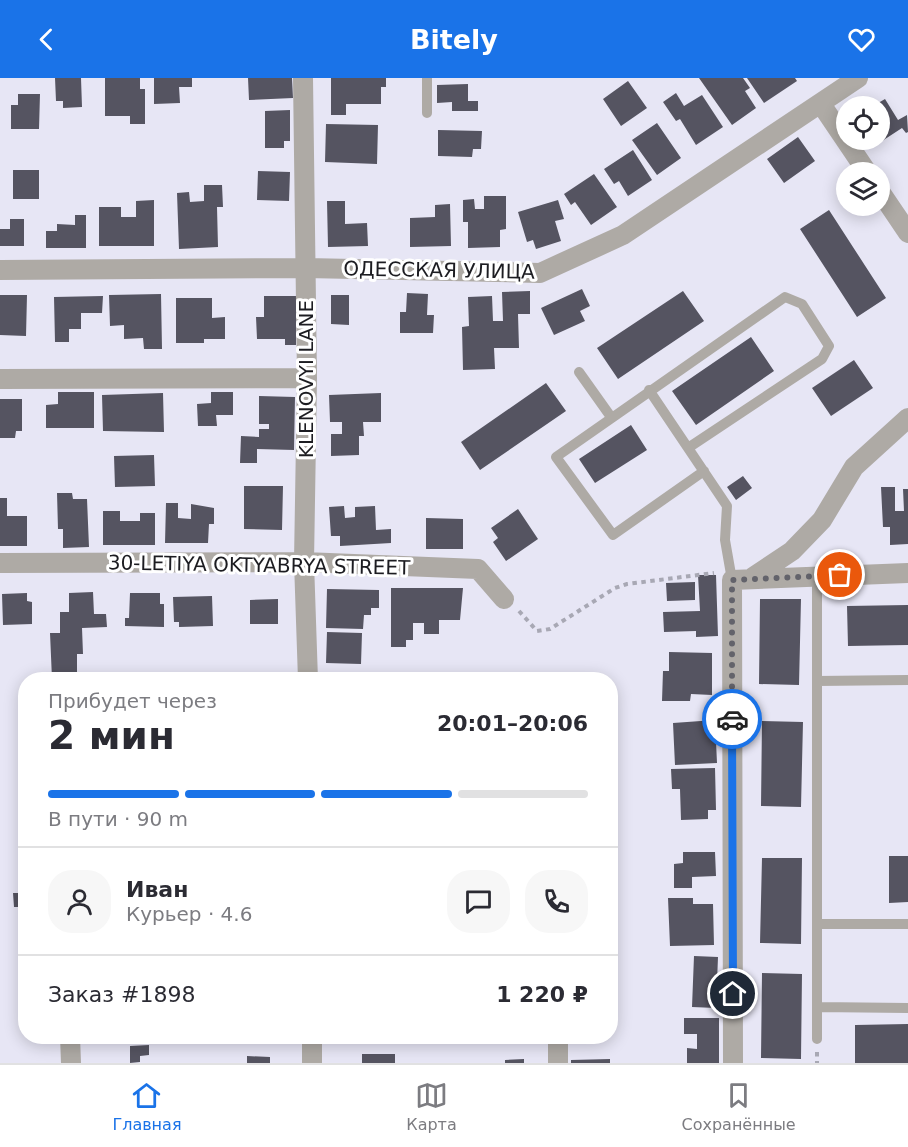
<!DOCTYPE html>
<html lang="ru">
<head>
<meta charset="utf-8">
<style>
  :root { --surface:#fff; --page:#f7f7f7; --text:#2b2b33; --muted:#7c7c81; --line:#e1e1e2; --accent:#1a73e8 }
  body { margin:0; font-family:"DejaVu Sans",sans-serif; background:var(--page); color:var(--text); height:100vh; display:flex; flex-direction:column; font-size:22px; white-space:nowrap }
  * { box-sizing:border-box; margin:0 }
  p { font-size:20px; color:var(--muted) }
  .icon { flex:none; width:33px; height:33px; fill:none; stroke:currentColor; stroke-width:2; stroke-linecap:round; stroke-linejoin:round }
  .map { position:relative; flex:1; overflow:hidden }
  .drawer { position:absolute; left:18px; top:594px; width:600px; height:372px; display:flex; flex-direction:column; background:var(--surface); border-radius:24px; box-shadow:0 3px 15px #0003 }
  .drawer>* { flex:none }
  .buttons { position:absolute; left:836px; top:18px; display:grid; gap:12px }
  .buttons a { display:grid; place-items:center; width:54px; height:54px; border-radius:50%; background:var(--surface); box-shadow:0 3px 15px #0003; font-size:30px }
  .pin { position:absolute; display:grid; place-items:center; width:51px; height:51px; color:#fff; margin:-26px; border:3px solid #fff; border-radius:50%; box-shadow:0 2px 6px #0007 }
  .courier { position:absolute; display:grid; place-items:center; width:60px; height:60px; margin:-30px; border:4px solid #1a73e8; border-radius:50%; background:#fff; color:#222; box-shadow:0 2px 8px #0007 }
  .summary em { font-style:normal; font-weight:600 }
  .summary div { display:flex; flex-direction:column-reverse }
  .summary { display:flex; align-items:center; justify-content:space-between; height:102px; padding:0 30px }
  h1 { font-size:39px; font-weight:600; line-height:45px }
  .bar { display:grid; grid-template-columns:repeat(4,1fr); gap:9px 6px; align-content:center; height:72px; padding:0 30px }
  .bar i { height:8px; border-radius:4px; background:var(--line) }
  .bar .selected { background:var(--accent) }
  .bar p { grid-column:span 4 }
  .line { display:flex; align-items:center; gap:15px; padding:0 30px; border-top:2px solid var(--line) }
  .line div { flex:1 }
  .round { display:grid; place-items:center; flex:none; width:63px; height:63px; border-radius:24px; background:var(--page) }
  header { display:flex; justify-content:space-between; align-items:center; height:78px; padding:0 30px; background:var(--accent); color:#fff; font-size:27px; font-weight:600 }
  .tab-bar { display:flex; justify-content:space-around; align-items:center; height:84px; border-top:2px solid var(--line); background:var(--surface); font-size:16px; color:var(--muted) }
  .tab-bar a { display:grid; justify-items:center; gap:3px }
  .tab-bar .selected { color:var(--accent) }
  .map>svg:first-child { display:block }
</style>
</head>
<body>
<header><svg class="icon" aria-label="back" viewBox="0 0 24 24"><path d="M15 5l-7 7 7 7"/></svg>Bitely<svg class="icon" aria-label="heart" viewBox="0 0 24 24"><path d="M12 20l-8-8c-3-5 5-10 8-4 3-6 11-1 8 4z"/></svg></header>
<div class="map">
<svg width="908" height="985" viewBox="0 0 908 985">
  <rect width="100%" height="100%" fill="#e7e6f5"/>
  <path fill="#555461" d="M55,0H81L82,29L63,30V23H56Z
    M105,0H140V11H145V46H130V38H105Z
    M154,0H192V9H179L180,25L154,26Z
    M248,0H292L293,20L249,22Z
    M331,0H386V9H381V26H346V37H331Z
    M699,0H743L750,10L745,13L756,30L732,47Z
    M747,0H795L797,3L764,25Z
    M628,3L647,30L621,48L603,21Z
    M468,6V23H478V33H452V24L437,25V7Z
    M676,15L684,28L702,17L723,49L696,67L680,41L676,43L663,24Z
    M18,16H40L39,51H11V27H18Z
    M885,21L898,42L907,37L908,54L906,55L902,50L879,65L877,62L879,28H873Z
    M290,32V63H284V70H265V33Z
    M657,45L681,80L657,97L632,62Z
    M326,46L378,47L377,86L325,84Z
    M438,52L482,53L481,71H473L472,79L438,78Z
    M798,59L815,83L784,105L767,81Z
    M633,72L652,102L628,118L619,103L614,106L604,91Z
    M13,92H39V121H13Z
    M258,93L290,94L289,123L257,122Z
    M594,96L617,129L591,147L575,124L571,127L564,116Z
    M204,107H222L223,129H217L218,169L179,171L177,115L189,114L190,124L204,123Z
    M484,118H506V151L500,152V169L468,170V144H463V122L474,121L475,131H484Z
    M154,122V168H99V129H121V139H136V123Z
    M558,122L564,141L555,143L561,163L536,171L533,162L527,164L518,134Z
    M327,123H345V146L367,145L368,168L328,169Z
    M450,126L451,168L410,169V140L435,139V127Z
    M829,132L886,220L857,239L800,151Z
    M75,137H86V170H46V153H57V146L75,147Z
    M10,141H24V168H0V151H10Z
    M582,211L590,228L580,233L585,243L554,257L541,230Z
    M530,213V236H518L519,270H494L495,291L463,292L462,249L469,248L468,219L492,218L493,243H503L502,214Z
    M683,213L704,243L618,301L597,270Z
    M407,215L428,216L427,237H434L433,255H400V234H406Z
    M161,216L162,271H144L143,260L124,261V247L110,248L109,217Z
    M0,217H27L26,258L0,257Z
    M331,217H349V247L331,246Z
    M103,218L102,235H81V251H69V264H55L54,219Z
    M264,218H296V267H285V261H257L256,239H264Z
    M176,220H212V240L225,239V261H204V265H176Z
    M751,259L774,293L696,347L672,313Z
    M854,282L873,310L831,338L812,310Z
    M546,305L566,333L480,392L461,364Z
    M58,314H94V350H46V327L58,326Z
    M211,314H233V337H216L217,348H198L197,326L211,325Z
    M163,315L164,354L103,353L102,317Z
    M381,315V344H363L364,358H359V377L331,378V356H342V344H330L329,317Z
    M259,318L295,319L294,372L257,371V385H240L241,358L259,359V351H269V346H259Z
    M0,321H22V353H16L15,360H0Z
    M631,347L647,372L595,405L579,381Z
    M154,377L155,408L115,409L114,378Z
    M743,398L752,410L736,422L727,409Z
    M244,408H283L282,452L244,451Z
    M881,409H895V433H904L903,411H908V466L890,467V449H883Z
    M57,415H72L73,421H87L89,469L63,470V451H58Z
    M0,420H7V438H27V468H0Z
    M166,425H178V440L191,441V426L214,430V446H209L208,465H165Z
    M344,428L345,440L355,439V429L375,428L376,452L391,451V465L340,468V458H331L329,429Z
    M518,431L538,461L506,483L493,464L498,460L491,450Z
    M103,433H120V443H140V435H155V467H103Z
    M426,440L463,441V471H426Z
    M698,497H716L718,558L696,559V553L664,554L663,534L700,533Z
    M695,504V522L667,523L666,505Z
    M391,510H463L460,542H439V556H424V545H413V562H406V569H391Z
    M327,511L379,512V530H371V537H364L363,551L326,550Z
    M93,514L94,536H106L107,549L82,550L83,576H77V600L52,601L50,555H60V534H69V515Z
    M27,515V523L32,524V546L3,547L2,516Z
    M130,515H160V526H164V549L125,548V540H129Z
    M212,518L213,548L179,549V544H174L173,519Z
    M278,521V546H250V522Z
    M760,521H801L799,607L759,606Z
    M908,527V567L848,568L847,528Z
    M327,554L362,555L361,586L326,585Z
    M669,574L712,575V617L691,616L690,623H662L663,593H669Z
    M715,642L717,685L675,687L673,645Z
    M762,643L803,644L801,729L761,728Z
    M715,690L716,732H708V741L681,742L680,711H672L671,691Z
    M26,736V756H18V737Z
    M683,774H715L716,798L692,799V810H674V786L683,785Z
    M889,778H908V824L889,825Z
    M762,780H802L801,866L760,865Z
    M13,815H26V829H14Z
    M668,820H693V826H713L714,867L670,868Z
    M694,878L718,879L716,930L692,929Z
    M762,895L802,896L801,981L761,980Z
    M684,940H719V985H687V970L697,971V956H684Z
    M908,946V985H855V947Z
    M239,958H267V963H239Z
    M149,967V977L140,978V984L130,985V968Z
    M362,976H395V985H362Z
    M247,978L270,979V985H247Z
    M524,981V985H505V982Z
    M610,981V985H571V982Z"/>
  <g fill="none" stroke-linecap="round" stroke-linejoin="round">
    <path stroke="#a8a8b4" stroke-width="4" stroke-dasharray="4.5 4.5" stroke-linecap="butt" d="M519,533L537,553L550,551L615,510L627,506L714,495
      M817,974V985"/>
    <path stroke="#aeaaa5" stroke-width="10" d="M427,35V0
      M579,294L611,339
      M649,312L727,428L725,462L732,502
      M688,370L822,281L829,268L802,226L785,219L556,379L613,457L704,393
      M817,497V961
      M817,603L908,602
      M817,846H908
      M817,929L908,930"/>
    <path stroke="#aeaaa5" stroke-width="20" d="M303,0L307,300L304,484L308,602
      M821,26L867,94
      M879,112L908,155
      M0,192L306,190L540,195L623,157L858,0
      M0,301L307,300
      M0,485L304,484L478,491L504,521
      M753,499L792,473L822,442L854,389L908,340
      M70,958L71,985
      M312,958V985
      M558,958V985
      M733,985L732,502L908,495"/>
  </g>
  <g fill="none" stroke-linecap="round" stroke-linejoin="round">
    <path stroke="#63636b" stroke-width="6" stroke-dasharray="0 10.8" d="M732,641V502L840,497"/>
    <path stroke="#1a73e8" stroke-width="8" d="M732,641L733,916"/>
  </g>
  <g text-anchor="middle" stroke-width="6" stroke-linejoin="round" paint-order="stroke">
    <g font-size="20" fill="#1c1c21" stroke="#fff">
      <text transform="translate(439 192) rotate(1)" y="7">ОДЕССКАЯ УЛИЦА</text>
      <text transform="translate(306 301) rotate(-90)" y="7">KLENOVYI LANE</text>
      <text transform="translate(259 487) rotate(1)" y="7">30-LETIYA OKTYABRYA STREET</text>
    </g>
  </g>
</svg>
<div class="buttons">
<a><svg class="icon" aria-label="locate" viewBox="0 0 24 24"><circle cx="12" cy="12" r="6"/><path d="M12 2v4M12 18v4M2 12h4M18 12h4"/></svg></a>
<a><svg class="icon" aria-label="layers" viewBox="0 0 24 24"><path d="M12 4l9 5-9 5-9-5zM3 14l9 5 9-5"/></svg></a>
</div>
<div class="pin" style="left:840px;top:497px;background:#ea580c"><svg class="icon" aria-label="bag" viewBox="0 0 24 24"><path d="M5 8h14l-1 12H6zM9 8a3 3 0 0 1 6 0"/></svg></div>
<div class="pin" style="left:733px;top:916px;background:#1f2937"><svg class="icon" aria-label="home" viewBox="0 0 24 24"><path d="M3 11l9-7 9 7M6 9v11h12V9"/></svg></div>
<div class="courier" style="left:732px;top:641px"><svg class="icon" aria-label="car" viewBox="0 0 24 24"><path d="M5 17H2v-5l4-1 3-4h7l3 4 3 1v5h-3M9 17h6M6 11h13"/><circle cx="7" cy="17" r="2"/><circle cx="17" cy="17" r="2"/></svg></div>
<section class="drawer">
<div class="summary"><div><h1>2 мин</h1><p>Прибудет через</p></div><em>20:01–20:06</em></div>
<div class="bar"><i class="selected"></i><i class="selected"></i><i class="selected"></i><i></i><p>В пути · 90 m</p></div>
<div class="line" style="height:108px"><a class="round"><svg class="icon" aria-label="person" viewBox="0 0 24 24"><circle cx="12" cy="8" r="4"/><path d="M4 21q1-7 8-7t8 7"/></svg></a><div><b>Иван</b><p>Курьер · 4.6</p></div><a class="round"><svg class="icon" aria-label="chat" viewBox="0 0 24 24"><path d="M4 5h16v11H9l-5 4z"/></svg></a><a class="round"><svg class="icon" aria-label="phone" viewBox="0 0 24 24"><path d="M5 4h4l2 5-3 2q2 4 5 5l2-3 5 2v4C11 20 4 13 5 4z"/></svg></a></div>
<div class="line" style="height:78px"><div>Заказ #1898</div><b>1 220 ₽</b></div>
</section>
</div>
<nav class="tab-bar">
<a class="selected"><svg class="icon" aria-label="home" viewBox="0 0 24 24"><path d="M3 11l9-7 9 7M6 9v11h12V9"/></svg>Главная</a>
<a><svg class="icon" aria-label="map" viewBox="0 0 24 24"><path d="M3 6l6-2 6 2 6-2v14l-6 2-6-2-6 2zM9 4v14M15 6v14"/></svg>Карта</a>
<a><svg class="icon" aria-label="saved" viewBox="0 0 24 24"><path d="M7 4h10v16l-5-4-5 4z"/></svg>Сохранённые</a>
</nav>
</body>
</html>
